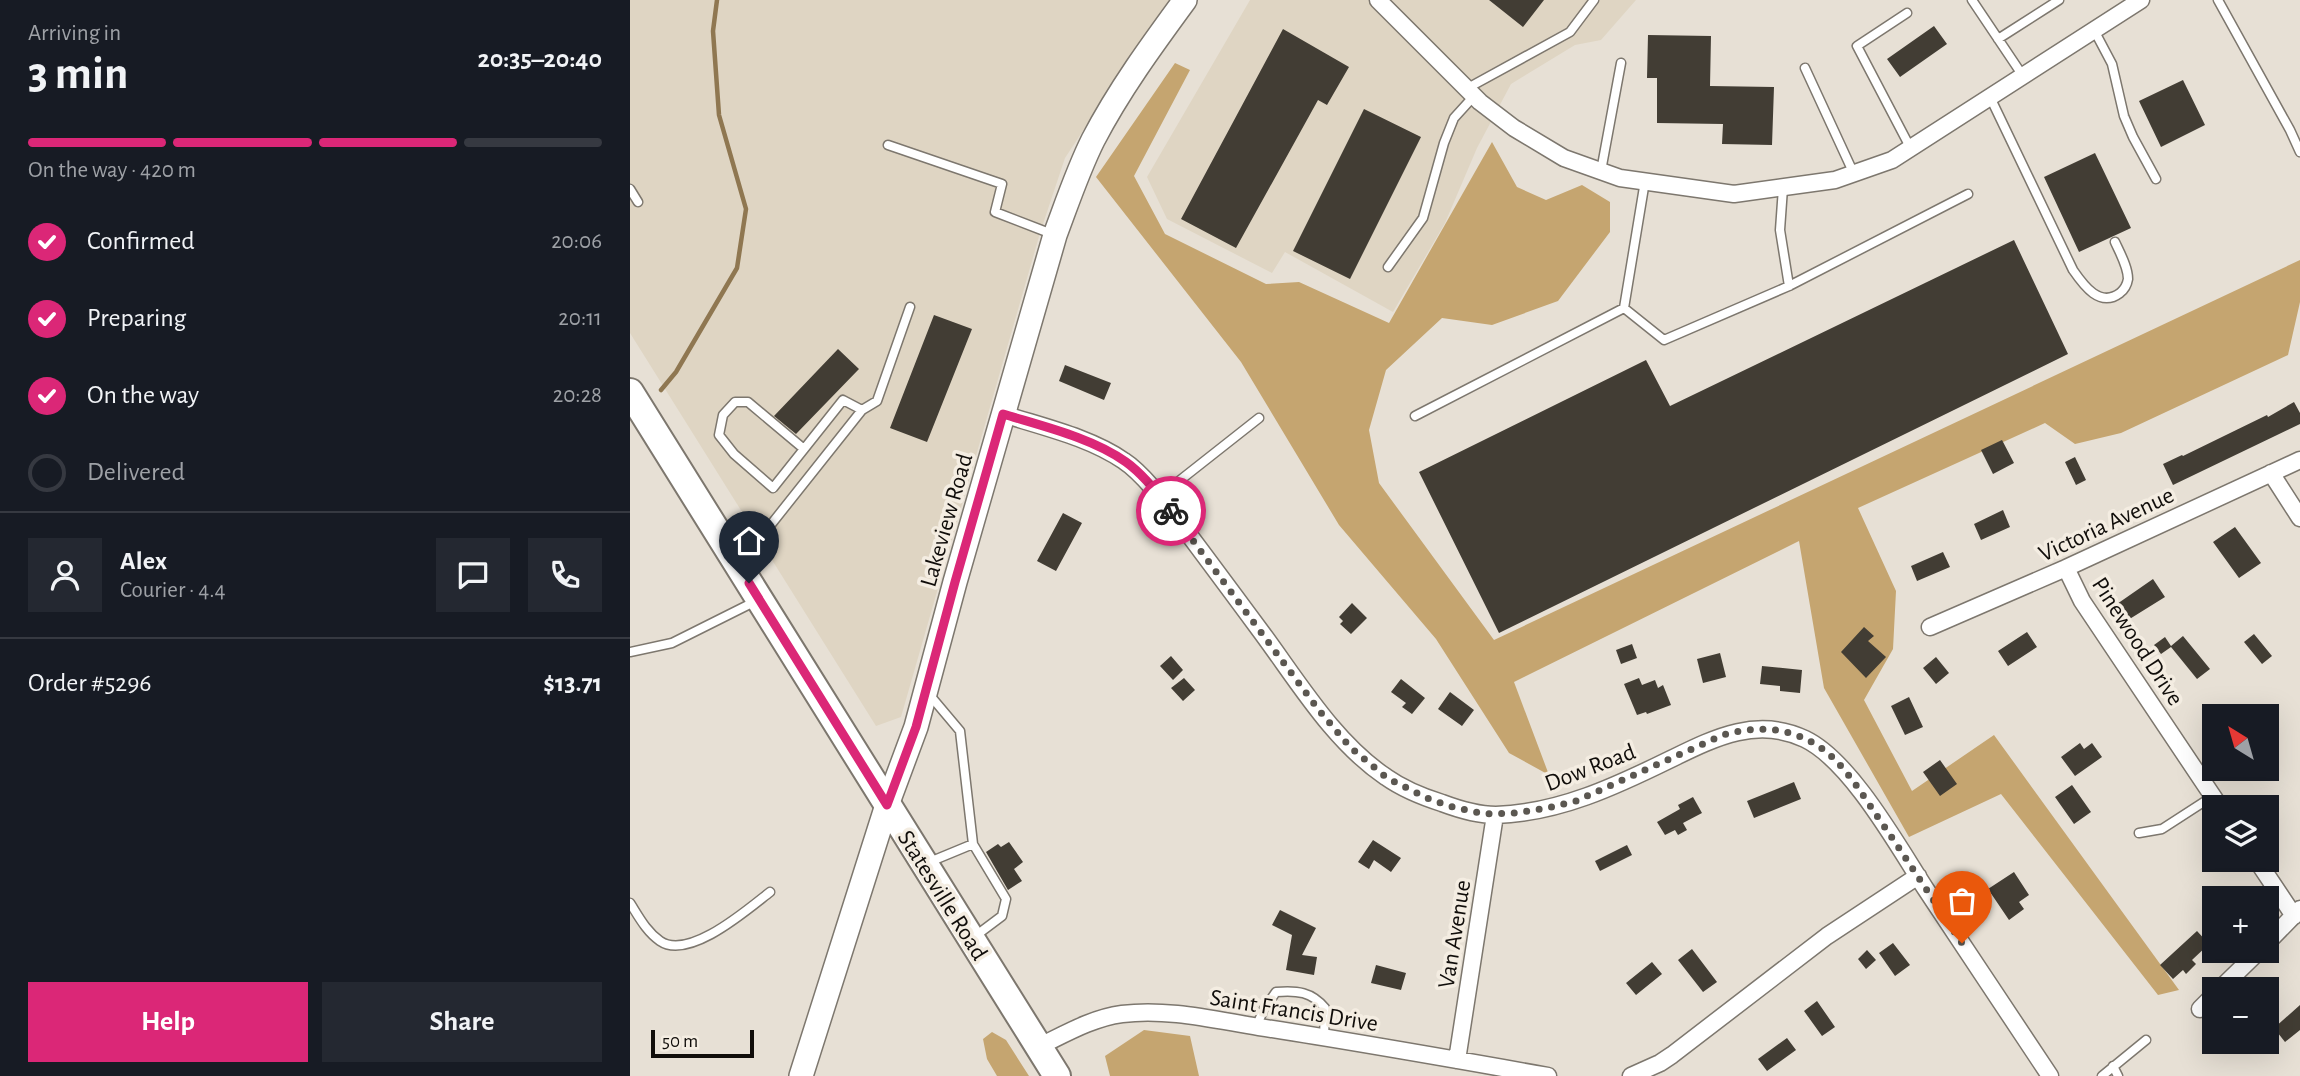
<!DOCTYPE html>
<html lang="en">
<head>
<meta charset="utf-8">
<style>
  :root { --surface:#171b24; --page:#242831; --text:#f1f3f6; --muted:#9ea1a6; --line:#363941; --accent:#db2777 }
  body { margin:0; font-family:"Alegreya Sans",sans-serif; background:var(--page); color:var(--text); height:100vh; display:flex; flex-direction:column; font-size:26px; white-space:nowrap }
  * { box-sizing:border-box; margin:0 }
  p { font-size:23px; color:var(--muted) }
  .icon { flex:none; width:38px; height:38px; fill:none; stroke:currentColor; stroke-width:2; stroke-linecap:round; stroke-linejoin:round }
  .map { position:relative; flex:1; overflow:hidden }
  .drawer { display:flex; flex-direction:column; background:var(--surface); width:630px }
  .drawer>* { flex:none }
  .needle { width:46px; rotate:323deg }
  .fabs { position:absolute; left:1572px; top:704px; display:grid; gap:14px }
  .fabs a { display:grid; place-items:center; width:77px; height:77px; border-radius:0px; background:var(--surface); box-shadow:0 7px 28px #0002; font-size:35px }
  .scale { position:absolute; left:21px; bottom:18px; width:103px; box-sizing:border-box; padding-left:7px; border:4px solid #100d0a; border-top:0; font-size:19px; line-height:24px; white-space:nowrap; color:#100d0a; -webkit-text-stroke:5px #f4ede2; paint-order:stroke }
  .pin { position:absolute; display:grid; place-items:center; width:60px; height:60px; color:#fff; margin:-72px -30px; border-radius:50% 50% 50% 0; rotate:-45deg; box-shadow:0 0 7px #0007 }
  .pin .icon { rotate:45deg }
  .courier { position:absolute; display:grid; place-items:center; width:70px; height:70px; margin:-35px; border:5px solid #db2777; border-radius:50%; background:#fff; color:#222; box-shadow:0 2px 9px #0007 }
  .head em { font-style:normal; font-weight:600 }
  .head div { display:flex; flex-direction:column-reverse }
  .head { display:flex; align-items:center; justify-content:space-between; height:119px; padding:0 28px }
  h1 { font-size:46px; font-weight:600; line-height:52px }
  .bar { display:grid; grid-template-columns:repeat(4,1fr); gap:10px 7px; align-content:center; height:84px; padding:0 28px }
  .bar i { height:9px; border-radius:5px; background:var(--line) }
  .bar .selected { background:var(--accent) }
  .bar p { grid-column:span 4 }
  .line { display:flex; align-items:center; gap:18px; padding:0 28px; border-top:2px solid var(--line) }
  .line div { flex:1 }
  .round { display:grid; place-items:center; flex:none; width:74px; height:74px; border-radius:0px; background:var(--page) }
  ol { padding:0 28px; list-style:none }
  li { display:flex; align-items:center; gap:21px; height:77px }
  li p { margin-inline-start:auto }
  li .icon { padding:7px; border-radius:50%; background:var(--accent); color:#fff; stroke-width:4 }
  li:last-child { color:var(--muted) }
  li i { width:38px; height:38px; border:4px solid var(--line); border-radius:50% }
  .button { display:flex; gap:14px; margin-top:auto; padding:14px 28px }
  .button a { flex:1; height:80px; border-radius:0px; background:var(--accent); color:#fff; font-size:28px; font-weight:600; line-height:80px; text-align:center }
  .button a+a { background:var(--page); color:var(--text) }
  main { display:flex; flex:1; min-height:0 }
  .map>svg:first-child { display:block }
</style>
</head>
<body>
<main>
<section class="drawer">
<div class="head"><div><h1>3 min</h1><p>Arriving in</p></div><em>20:35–20:40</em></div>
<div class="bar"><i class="selected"></i><i class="selected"></i><i class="selected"></i><i></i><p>On the way · 420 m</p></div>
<ol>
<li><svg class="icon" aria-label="check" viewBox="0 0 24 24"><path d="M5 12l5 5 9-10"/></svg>Confirmed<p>20:06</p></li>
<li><svg class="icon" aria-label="check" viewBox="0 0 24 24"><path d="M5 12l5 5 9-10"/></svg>Preparing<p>20:11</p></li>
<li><svg class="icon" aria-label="check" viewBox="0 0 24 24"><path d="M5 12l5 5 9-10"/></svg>On the way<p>20:28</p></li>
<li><i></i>Delivered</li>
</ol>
<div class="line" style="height:126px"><a class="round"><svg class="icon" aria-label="person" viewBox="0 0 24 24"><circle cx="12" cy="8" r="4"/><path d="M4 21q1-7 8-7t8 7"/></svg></a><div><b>Alex</b><p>Courier · 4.4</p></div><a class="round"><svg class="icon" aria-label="chat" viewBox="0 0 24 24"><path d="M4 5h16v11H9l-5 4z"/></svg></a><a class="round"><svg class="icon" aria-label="phone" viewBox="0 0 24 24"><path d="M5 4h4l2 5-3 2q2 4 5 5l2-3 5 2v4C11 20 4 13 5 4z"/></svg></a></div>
<div class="line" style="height:91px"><div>Order #5296</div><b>$13.71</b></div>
<div class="button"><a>Help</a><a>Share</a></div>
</section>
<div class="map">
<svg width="1670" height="1076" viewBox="0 0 1670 1076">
  <rect width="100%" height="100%" fill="#e7e0d5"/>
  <path fill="#dfd5c3" d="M0,0H539L435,158L410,233L271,717L246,726L0,333Z
    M620,0H1006L971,40L945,45L881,84L847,148L815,223L763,312L655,252L642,273L537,219L517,177Z"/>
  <path fill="#c5a570" d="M545,63L560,70L504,176L535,234L636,284L669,282L759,323L862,142L887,187L916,200L952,185L980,202V232L928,301L862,325L812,318L756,370L739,430L749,483L864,640L1670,260V302L1658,355L1491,433L1445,444L1415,423L1228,508L1266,591L1263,649L1234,700L1282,791L1364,735L1549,990L1528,995L1371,794L1279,837L1194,688L1169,541L884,682L919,775L879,753L806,639L709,525L611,362L466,177Z
    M514,1030L560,1036L569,1076H480L475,1056Z
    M362,1032L376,1040L399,1076H367L357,1059L353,1039Z"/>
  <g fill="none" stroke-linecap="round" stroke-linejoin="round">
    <path stroke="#8f7751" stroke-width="4.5" d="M31,390L46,372L107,268L116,209L89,115L83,31L87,0"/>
  </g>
  <path fill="#423d34" d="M859,0H914L893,27Z
    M1304,26L1317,44L1270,77L1257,59Z
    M653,29L719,67L697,105L688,100L606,248L551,219Z
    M1018,35L1081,36L1080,86L1144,87L1142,145L1092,144L1093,124L1027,123V78H1017Z
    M1553,80L1575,125L1531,147L1509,101Z
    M734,109L791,137L720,279L663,251Z
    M1465,153L1501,228L1449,252L1414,177Z
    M1384,240L1438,354L869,633L789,472L1016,360L1040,406Z
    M304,315L342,329L297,442L260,428Z
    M208,349L229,369L166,434L144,416Z
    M435,365L481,383L474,400L429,381Z
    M1664,402L1670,413V424L1543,485L1533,464L1552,455L1553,456L1637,415L1638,417Z
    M1372,440L1384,463L1363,474L1351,450Z
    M1445,457L1456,480L1446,485L1435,462Z
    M1373,510L1380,527L1351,540L1344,524Z
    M433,513L452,523L426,571L407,561Z
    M1605,527L1631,563L1609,578L1583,542Z
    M1313,552L1320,567L1287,581L1281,566Z
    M1523,579L1535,597L1498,620L1487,604Z
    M722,603L737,618L721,634L710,624L713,621L709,617Z
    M1234,627L1244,636L1238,641L1256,657L1236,678L1211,652Z
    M1397,632L1407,647L1378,666L1368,651Z
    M1624,634L1642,656L1632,664L1614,642Z
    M1553,636L1580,669L1567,679L1541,647L1531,654L1524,645L1535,637L1541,646Z
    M1002,644L1007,658L991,664L986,650Z
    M1090,653L1096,677L1073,683L1067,659Z
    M541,656L553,670L543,680L530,666Z
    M1306,657L1319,673L1306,684L1293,668Z
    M1132,666L1172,670L1170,693L1150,691V686L1130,684Z
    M554,678L565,690L553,701L541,688Z
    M1009,678L1012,685L1025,680L1028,688L1033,685L1041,705L1017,714L1016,712L1007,715L994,684Z
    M771,679L795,698L782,714L772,707L776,703L761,692Z
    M820,692L844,710L832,726L808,709Z
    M1279,697L1293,727L1275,735L1261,706Z
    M1450,743L1454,749L1462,743L1472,757L1445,776L1431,757Z
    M1310,760L1327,784L1310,796L1293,772Z
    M1164,782L1171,799L1124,818L1117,801Z
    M1442,785L1461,812L1444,824L1425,797Z
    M1063,797L1072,813L1053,823L1057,830L1048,835L1045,830L1035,835L1027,822L1050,809L1048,805Z
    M743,840L771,858L761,872L744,860L739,869L728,862Z
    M379,842L393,862L384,869L392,881L378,890L356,852L368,844L371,847Z
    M997,845L1002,855L970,871L965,861Z
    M1384,872L1399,895L1389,902L1394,909L1379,920L1358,889Z
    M650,910L686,928L672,955L687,957L684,975L656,970L662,935L642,925Z
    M1567,931L1579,944L1562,960L1566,964L1556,974L1553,970L1543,979L1530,965Z
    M1263,943L1280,965L1265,976L1249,953Z
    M1062,949L1087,982L1073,992L1048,960Z
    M1237,950L1246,960L1236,969L1228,959Z
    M1022,962L1032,974L1006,995L996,983Z
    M746,965L776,973L771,990L741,983Z
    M1187,1001L1205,1027L1192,1036L1174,1011Z
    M1670,1005V1030L1655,1042L1644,1028Z
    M1157,1038L1166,1050L1137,1071L1128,1059Z"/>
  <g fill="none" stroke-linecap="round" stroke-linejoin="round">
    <g stroke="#7d776e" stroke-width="11">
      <path id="lane" d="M1342,0L1393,76
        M1588,0L1660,130L1670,152
        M1277,13L1227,46L1281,149
        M1464,30L1482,64L1494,116L1503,137L1526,179
        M1368,39L1429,0
        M1175,68L1224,174
        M836,89L940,32L964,0
        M1360,97L1443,270C1454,286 1470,308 1490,293C1495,289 1497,285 1498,279C1498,267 1490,253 1485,242
        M258,145L372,184L365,212L422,234
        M971,171L991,63
        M1153,188L1150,230L1159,286
        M0,189L8,202
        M758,267L793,218L814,143L824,118L844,96
        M994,308L1015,181
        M785,416L994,308L1034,340L1159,286L1338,194
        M174,449L118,402H105L93,415L89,435L104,454L143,488L213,400L232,410
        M530,496L629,418
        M112,561L232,410L247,401L280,307
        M0,652L42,643L126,601
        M298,693L330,731L343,844L376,899L372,916L344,937
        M1509,833L1532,829L1583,796
        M297,863L343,844
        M0,903C9,917 16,931 30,941C59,961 118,909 140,892
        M626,1027L634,1009L646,992C667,990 682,992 695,1008L694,1038
        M1483,1066L1488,1076
        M1472,1076L1516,1040"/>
    </g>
    <g stroke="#7d776e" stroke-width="19">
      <path id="street" d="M748,0L850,102L884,128L934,158L990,178L1104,194L1205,180L1262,160L1511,0
        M373,414C413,427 459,437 494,461C508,470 518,483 529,495C564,541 598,587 632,633C669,683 704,742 756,777C773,789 793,797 812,803C828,809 849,815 866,815C929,813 986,786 1041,759C1084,738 1127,716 1175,739C1221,761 1269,848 1297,891C1338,953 1379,1014 1420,1076
        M1641,473L1670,518
        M1436,568L1452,601L1590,807
        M1300,627L1436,568L1670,460
        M1626,859L1664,916
        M1636,944L1670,909
        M1590,989L1630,950
        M1570,1009L1584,995
        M408,1047C435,1034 462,1018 492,1014C537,1008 585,1020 629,1027C726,1042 822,1059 918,1076
        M827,1060L865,815
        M1001,1076L1030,1063L1042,1055L1197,936L1288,876"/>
    </g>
    <g stroke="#7d776e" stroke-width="26">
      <path id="secondary" d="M171,1076L257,805L286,727L325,582L425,235C437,203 448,170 463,140C489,90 522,45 555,0"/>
    </g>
    <g stroke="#7d776e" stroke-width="30">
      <path id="primary" d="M0,392L427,1076"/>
    </g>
    <use href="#lane" stroke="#fff" stroke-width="8"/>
    <use href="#street" stroke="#fff" stroke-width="16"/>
    <use href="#secondary" stroke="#fff" stroke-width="23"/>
    <use href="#primary" stroke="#fff" stroke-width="26"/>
  </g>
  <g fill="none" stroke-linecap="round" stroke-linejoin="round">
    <path stroke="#5b5751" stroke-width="7" stroke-dasharray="0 12.6" d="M541,511L688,709L720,747L757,778L797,798L819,806L855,814L885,813L917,808L946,801L1093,735C1127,725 1161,727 1191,748C1214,764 1230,791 1245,813C1275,856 1303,900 1332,943"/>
    <path stroke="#db2777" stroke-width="9" d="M119,583L257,805L286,727L325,582L373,414C412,426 463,438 496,462C514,475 528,493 541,511"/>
  </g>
  <g text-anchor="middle" stroke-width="7" stroke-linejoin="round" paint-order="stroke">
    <g font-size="24" fill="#100d0a" stroke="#f4ede2">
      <text transform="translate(316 520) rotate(-74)" y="8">Lakeview Road</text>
      <text transform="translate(1476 524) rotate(-25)" y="8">Victoria Avenue</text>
      <text transform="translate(1508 641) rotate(57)" y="8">Pinewood Drive</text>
      <text transform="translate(960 767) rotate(-21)" y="8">Dow Road</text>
      <text transform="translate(313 895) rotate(58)" y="8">Statesville Road</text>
      <text transform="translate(824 934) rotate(-81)" y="8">Van Avenue</text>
      <text transform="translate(664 1010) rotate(9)" y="8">Saint Francis Drive</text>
    </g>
  </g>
</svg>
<div class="fabs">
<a><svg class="needle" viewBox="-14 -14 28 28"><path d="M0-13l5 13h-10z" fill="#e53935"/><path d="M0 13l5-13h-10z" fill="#9ea1a6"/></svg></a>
<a><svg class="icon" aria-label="layers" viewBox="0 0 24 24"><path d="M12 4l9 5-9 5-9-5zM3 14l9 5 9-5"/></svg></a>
<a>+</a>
<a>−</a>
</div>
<div class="scale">50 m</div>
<div class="pin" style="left:1332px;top:943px;background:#ea580c"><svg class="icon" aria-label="bag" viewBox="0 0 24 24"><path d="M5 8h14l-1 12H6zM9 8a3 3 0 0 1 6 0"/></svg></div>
<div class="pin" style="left:119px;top:583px;background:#1f2937"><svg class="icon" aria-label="home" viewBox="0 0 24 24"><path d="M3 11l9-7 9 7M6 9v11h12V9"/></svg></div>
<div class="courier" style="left:541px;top:511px"><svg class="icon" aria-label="bike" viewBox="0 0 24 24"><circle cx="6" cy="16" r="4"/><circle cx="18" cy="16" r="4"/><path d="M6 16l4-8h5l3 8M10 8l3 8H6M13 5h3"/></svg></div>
</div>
</main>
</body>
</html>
